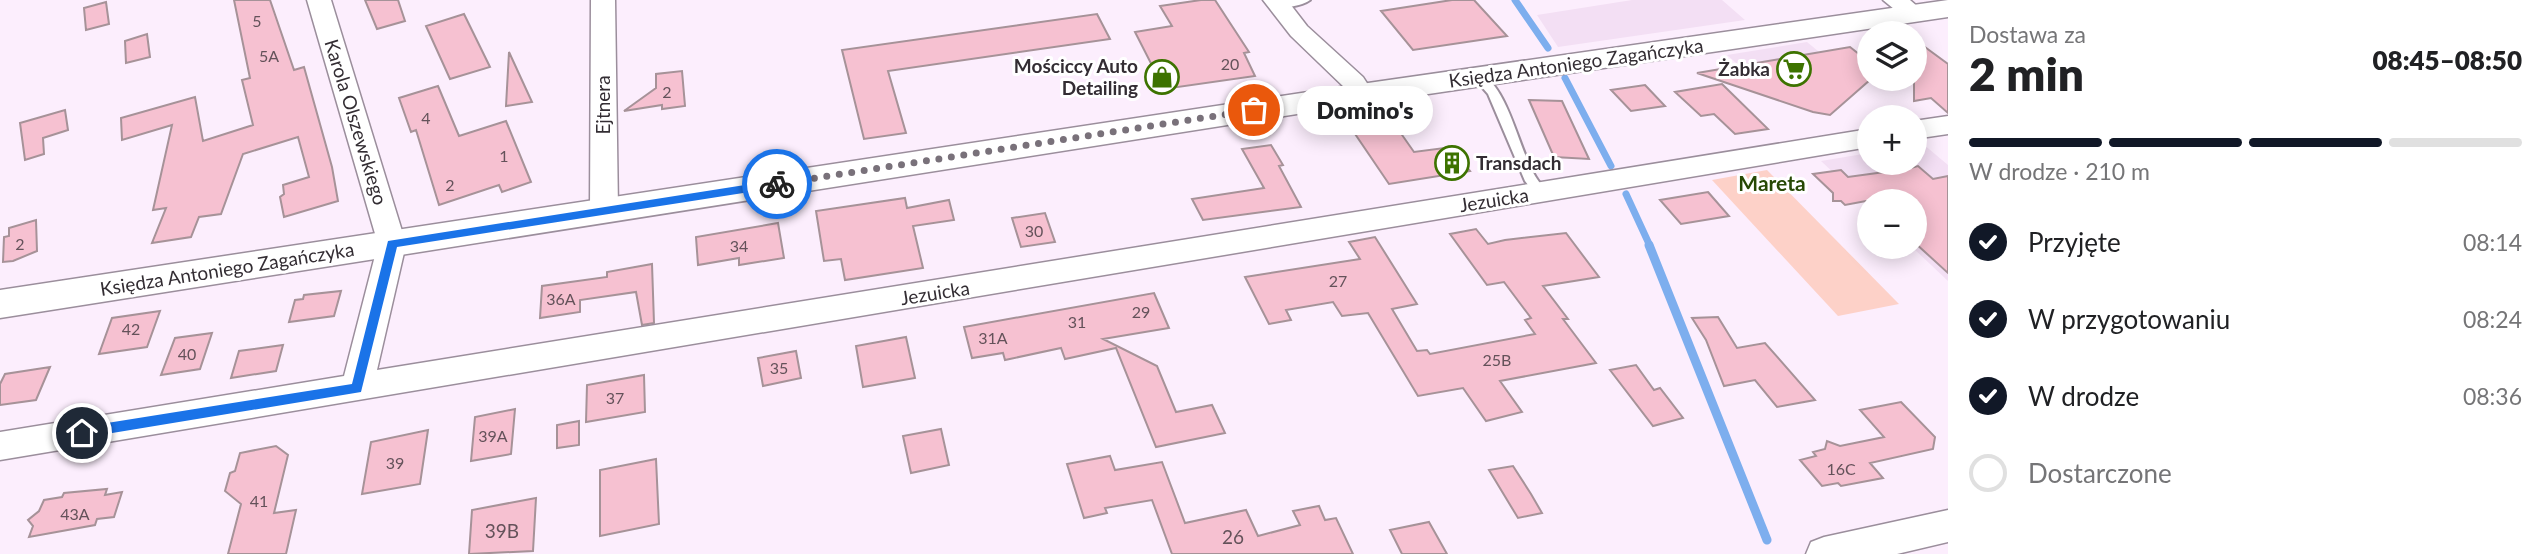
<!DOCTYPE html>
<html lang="pl">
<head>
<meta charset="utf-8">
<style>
  :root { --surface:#fff; --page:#f6f6f6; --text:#202124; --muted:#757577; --line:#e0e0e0; --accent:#111827 }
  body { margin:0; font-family:Lato,sans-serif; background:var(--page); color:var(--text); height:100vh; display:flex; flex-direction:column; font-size:26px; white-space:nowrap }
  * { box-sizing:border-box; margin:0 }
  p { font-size:23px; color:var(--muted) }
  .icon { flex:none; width:38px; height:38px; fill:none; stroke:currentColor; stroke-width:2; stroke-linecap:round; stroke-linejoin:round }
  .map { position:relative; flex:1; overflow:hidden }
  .drawer { display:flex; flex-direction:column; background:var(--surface); width:595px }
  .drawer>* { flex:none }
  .controls { position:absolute; left:1857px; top:21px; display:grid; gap:14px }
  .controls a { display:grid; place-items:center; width:70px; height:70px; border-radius:50%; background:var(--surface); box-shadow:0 4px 18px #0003; font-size:35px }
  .pin { position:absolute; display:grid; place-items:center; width:60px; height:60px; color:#fff; margin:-30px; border:4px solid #fff; border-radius:50%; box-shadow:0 2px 7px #0007 }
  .courier { position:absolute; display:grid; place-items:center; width:70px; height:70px; margin:-35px; border:5px solid #1a73e8; border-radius:50%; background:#fff; color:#222; box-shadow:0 2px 9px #0007 }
  .bubble { position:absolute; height:49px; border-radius:24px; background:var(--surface); box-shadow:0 4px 18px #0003; font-size:23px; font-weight:800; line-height:49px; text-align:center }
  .headline em { font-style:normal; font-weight:800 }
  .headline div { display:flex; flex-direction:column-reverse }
  .headline { display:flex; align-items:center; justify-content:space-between; height:119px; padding:0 21px }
  h1 { font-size:46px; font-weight:800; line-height:52px }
  .bar { display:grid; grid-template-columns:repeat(4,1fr); gap:10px 7px; align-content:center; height:84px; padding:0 21px }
  .bar i { height:9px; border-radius:5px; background:var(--line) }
  .bar .on { background:var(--accent) }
  .bar p { grid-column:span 4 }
  ol { padding:0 21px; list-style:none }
  li { display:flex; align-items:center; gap:21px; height:77px }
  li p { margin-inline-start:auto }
  li .icon { padding:7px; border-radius:50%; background:var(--accent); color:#fff; stroke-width:4 }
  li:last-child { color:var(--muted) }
  li i { width:38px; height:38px; border:4px solid var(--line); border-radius:50% }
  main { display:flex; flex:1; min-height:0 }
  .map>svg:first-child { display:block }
</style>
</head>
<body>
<main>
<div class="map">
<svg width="1948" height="554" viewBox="0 0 1948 554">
  <rect width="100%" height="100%" fill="#fceefd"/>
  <path fill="#f3dff4" d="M1632,0H1722L1745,20L1558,47L1537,15Z
    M1807,42L1846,74L1759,83L1727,55Z
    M1923,144L1948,165V281L1912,247H1914V201H1869V206L1821,161L1869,153V163H1914L1915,146Z"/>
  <path fill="#fdd1c8" d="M1767,170L1899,304L1838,316L1712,180Z"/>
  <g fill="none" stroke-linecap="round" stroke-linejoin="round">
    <path stroke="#7daeee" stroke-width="7" d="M1515,0L1548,48
      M1565,78L1611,166
      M1626,194L1650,246"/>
    <path stroke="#7daeee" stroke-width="9" d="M1649,245L1767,540"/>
  </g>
  <path fill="#f6c1d1" stroke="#a69298" stroke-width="2" d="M234,0H270L294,70L304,67L332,167L338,201L284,217L280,197L284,194L283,185L309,177L298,137L243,154L221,214L199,217L191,237L152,243L166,208L153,210L172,125L122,140L121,118L195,97L203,141L253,125L242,80L250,78Z
    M365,0H398L405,21L377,29Z
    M1201,0H1215L1249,52L1244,53L1255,76L1164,89L1135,32L1172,26L1160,6Z
    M1452,0H1474L1507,36L1413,50L1381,11Z
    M106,2L109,24L86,30L84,8Z
    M464,14L490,67L450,79L426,26Z
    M1097,14L1110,39L888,71L906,133L864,139L842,50Z
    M147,34L150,57L126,63L125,41Z
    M1914,39L1948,64V113L1931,98L1914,101Z
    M1850,47L1869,62L1871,79L1830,115L1813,112L1697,73Z
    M509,52L526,89L532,102L506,106Z
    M682,71L685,106L662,109V105L624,111L656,88V74Z
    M1722,84L1768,129L1735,134L1714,114L1701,116L1675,92Z
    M1645,85L1665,106L1631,111L1611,90Z
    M438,86L459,136L506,121L531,182L502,192L499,185L439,205L416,130L411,132L399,98Z
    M1529,100L1562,101L1589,159L1554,157Z
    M65,110L68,130L43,138L44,154L25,160L20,123Z
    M1380,121L1382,124L1393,122L1414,152L1452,147L1470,171L1389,184L1349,125Z
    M1271,145L1283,165L1279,166L1301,207L1203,220L1192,199L1264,188L1242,149Z
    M1900,163H1905L1911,168L1918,166L1933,179L1948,176V273L1914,242V201H1866L1845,205L1841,201H1833V193L1813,174L1841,170L1848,177L1899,170Z
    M1708,192L1729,216L1681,224L1660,200Z
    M905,198L907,208L949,200L954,220L913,226L923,268L845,280L841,259L824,261L816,211Z
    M1045,213L1055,242L1021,247L1012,218Z
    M36,220L37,251L13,261L3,262L4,237L9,236V228Z
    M778,223L784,258L739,265V258L698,265L696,237Z
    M1476,229L1488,244L1505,240L1566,233L1599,277L1543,286L1568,319H1563L1596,363L1500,381L1522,412L1486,421L1463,388L1418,396L1368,313L1342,316L1333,302L1286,310L1291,320L1269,324L1245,277L1360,259L1349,242L1375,237L1417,304L1392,309L1417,351L1427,350L1430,354L1535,334L1525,320L1531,318L1504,282L1487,285L1450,234Z
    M652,264L654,323L642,325L636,292L580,300V312L540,318L542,286L607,277V272Z
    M341,291L334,316L289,322L295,300L303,299L304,295Z
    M1154,293L1169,328L1103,339L1157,366L1176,412L1212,405L1225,433L1156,447L1116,348L1065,359L1061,348L1005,360L1003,353L972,358L964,327Z
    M160,311L147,347L99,354L112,318Z
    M1718,317L1737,348L1765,343L1815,400L1777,407L1755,380L1724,386L1706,340L1692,318Z
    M212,333L200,369L161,375L175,338Z
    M906,337L915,378L863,387L856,346Z
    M283,345L276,371L231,378L239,351Z
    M796,351L801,378L763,386L758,358Z
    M1636,365L1654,390L1660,388L1683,418L1653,426L1610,370Z
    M50,367L36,400L0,405V384L5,374Z
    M644,375L645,412L586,422L587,385Z
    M1901,402L1935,437L1933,449L1870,463L1883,478L1841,486L1838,483L1822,486L1800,460L1816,456L1813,452L1825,449L1827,441L1840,446L1884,437L1860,410Z
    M515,409L511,454L471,461L475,417Z
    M579,421V445L557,448V425Z
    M941,429L949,465L911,473L903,436Z
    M428,430L420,484L362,494L371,442Z
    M276,446L288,455L274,513L296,510L286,554H228L241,504L225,491L230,473L235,471L240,453Z
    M1110,456L1115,470L1162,462L1185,523L1246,510L1258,536L1300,525L1293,511L1319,506L1325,520L1336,518L1353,554H1172L1152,500L1105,508L1107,513L1084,518L1067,464Z
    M656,459L659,524L600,536V470Z
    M1513,466L1531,494L1542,513L1518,518L1489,470Z
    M107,489L105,495L122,492L114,517L97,519L95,525L29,537L33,526L28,520L39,511L44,500L62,497L64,493Z
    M536,498L533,551L469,554L472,510Z
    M1429,522L1447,554H1402L1390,530Z"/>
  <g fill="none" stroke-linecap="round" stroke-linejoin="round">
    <g stroke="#9b8e9c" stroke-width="4">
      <path id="service" d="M1283,0H1310C1302,6 1281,10 1273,4Z
        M1479,73C1509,86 1519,153 1537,179C1540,184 1544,187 1548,192L1546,195H1536L1525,181L1488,94L1473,77Z"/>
    </g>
    <g stroke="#9b8e9c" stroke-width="3">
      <path id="minor" d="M307,0H331L406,244L377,370L1869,129V147L0,460V432L344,376L378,244Z
        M591,0H615L618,210L614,217L604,220L594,217L590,210Z
        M1263,0H1287L1307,26L1363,77L1374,94L1370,100L1361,102L1352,100L1345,88L1291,36Z
        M1883,0H1910L1925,13L1921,18H1905Z
        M1948,116V134L1914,139V121Z
        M1948,510V542L1897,554H1806L1811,542L1824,537Z"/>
    </g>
    <g stroke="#9b8e9c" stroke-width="3">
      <path id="tertiary" d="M1948,0V17L1361,104L0,318V290L1361,84Z"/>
    </g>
    <use href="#service" fill="#fff" fill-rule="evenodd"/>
    <use href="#minor" fill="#fff" fill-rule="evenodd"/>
    <use href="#tertiary" fill="#fff" fill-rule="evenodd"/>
  </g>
  <path fill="#1a73e8" d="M777,180L781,181V187L397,247L361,392L82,438L76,433L82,427L352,384L388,241Z"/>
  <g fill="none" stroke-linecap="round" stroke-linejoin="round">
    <path stroke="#79717a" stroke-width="7" stroke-dasharray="0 12.6" d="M777,184L1254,110"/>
  </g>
  <defs>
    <g id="supermarket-ring" transform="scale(1.75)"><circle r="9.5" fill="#fff" stroke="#3d7300" stroke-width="1.5"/><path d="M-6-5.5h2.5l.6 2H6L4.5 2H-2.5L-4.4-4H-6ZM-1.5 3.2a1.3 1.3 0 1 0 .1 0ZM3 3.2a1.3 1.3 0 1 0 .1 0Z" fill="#3d7300"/></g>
    <g id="shop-ring" transform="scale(1.75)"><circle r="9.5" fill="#fff" stroke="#3d7300" stroke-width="1.5"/><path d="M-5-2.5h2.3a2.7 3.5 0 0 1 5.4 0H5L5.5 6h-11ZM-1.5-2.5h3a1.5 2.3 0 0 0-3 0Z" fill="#3d7300"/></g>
    <g id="building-ring" transform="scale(1.75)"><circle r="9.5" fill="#fff" stroke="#3d7300" stroke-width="1.5"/><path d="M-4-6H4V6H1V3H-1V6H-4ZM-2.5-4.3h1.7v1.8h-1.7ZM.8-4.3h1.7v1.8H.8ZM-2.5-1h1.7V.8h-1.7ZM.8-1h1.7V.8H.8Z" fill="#3d7300"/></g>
  </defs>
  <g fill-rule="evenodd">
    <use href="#supermarket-ring" x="1794" y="69"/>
    <use href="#shop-ring" x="1162" y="77"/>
    <use href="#building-ring" x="1452" y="163"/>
  </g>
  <g text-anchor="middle" stroke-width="6" stroke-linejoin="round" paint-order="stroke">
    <g font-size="16" fill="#64525a">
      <text x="257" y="27">5</text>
      <text x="269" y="62">5A</text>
      <text x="1230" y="70">20</text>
      <text x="667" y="98">2</text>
      <text x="426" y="124">4</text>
      <text x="504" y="162">1</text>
      <text x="450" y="191">2</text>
      <text x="1034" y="237">30</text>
      <text x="20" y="250">2</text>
      <text x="739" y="252">34</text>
      <text x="1338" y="287">27</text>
      <text x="561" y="305">36A</text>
      <text x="1141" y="318">29</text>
      <text x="1077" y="328">31</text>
      <text x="131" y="335">42</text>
      <text x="993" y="344">31A</text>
      <text x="187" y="360">40</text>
      <text x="1497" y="366">25B</text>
      <text x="779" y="374">35</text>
      <text x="615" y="404">37</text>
      <text x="493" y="442">39A</text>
      <text x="395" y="469">39</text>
      <text x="1841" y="475">16C</text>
      <text x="259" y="507">41</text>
      <text x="75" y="520">43A</text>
    </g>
    <g font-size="19" fill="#332d33" stroke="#fff">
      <text transform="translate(1576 63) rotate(-8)" y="7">Księdza Antoniego Zagańczyka</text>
      <text transform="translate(603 105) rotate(-90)" y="7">Ejtnera</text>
      <text transform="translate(356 122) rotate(73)" y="7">Karola Olszewskiego</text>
      <text transform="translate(1494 200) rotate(-9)" y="7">Jezuicka</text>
      <text transform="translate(227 269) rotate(-9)" y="7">Księdza Antoniego Zagańczyka</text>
      <text transform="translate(935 293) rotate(-9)" y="7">Jezuicka</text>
    </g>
    <g font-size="19" font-weight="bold" fill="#332d33" stroke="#fff" text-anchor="end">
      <text x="1138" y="73">Mościccy Auto<tspan x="1138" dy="22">Detailing</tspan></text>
      <text x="1770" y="76">Żabka</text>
      <text x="1476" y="170" text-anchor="start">Transdach</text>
    </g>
    <g font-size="19" fill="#64525a">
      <text x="502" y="538">39B</text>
      <text x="1233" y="544">26</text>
    </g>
    <g font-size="21" font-weight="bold" fill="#264804" stroke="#fff">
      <text x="1772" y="191">Mareta</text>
    </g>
  </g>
</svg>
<div class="controls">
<a><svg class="icon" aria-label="layers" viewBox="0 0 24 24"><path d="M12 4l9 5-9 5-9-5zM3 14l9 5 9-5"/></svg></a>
<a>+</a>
<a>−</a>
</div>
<div class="pin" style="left:1254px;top:110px;background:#ea580c"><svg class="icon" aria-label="bag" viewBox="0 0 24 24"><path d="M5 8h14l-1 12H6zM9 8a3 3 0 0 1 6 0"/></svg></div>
<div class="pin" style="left:82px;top:433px;background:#1f2937"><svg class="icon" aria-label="home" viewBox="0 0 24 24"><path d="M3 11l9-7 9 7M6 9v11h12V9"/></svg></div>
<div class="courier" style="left:777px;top:184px"><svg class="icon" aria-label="bike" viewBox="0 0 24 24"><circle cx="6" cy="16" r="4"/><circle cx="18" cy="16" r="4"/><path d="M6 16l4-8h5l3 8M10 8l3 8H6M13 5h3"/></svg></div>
<div class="bubble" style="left:1297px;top:86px;width:136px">Domino's</div>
</div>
<section class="drawer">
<div class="headline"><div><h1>2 min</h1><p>Dostawa za</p></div><em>08:45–08:50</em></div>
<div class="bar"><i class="on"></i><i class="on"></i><i class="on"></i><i></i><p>W drodze · 210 m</p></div>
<ol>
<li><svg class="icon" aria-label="check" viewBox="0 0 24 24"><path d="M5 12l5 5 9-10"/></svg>Przyjęte<p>08:14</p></li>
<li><svg class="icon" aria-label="check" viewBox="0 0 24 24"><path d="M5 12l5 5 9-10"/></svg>W przygotowaniu<p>08:24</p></li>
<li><svg class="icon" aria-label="check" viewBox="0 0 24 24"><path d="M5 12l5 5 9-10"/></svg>W drodze<p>08:36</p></li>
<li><i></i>Dostarczone</li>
</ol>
</section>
</main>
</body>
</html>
